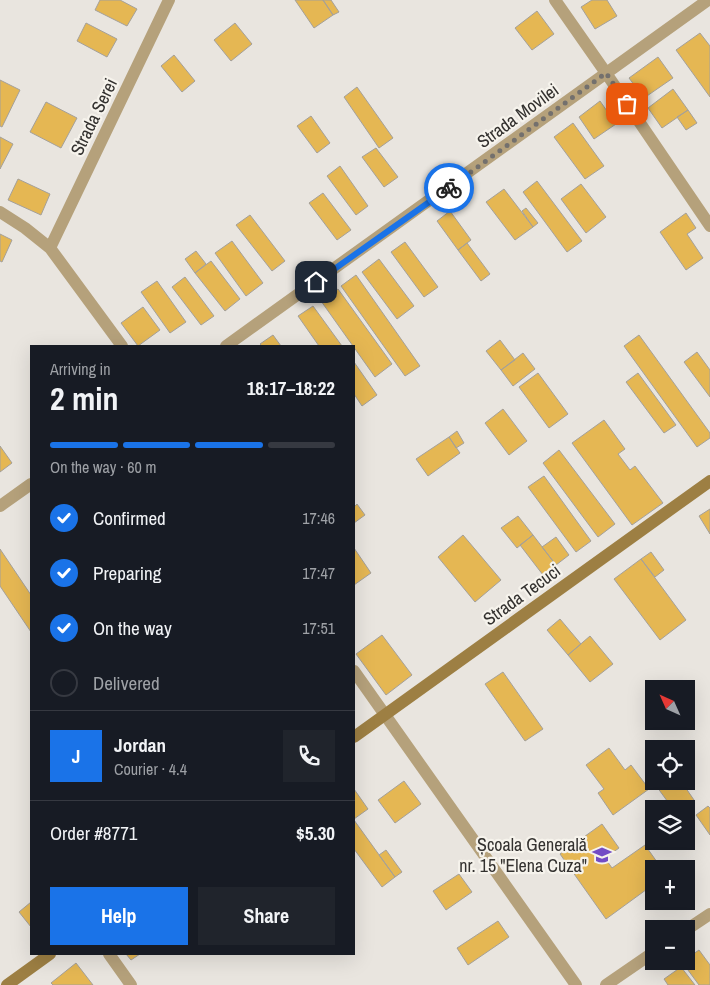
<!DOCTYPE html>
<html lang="en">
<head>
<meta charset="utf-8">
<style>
  :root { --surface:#171b24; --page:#20242c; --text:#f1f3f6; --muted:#9ea1a6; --line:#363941; --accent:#1a73e8 }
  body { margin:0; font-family:"Archivo Narrow",sans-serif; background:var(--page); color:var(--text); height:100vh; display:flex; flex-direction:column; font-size:19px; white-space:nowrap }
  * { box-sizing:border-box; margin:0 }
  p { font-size:16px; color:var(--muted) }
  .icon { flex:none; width:28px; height:28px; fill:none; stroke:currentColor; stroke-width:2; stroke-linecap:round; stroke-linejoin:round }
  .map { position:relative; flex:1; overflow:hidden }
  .panel { position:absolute; left:30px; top:345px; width:325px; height:610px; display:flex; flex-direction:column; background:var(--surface); border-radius:0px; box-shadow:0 5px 20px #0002 }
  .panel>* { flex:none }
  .needle { width:32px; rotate:315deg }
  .fabs { position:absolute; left:645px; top:680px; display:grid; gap:10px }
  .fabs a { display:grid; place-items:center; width:50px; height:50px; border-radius:0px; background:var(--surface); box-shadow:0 5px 20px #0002; font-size:25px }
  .pin { position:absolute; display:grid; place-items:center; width:42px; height:42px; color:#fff; margin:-21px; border-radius:10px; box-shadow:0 2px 8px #0006 }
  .courier { position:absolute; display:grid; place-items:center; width:50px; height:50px; margin:-25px; border:4px solid #1a73e8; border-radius:50%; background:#fff; color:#222; box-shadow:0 1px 6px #0007 }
  .overview em { font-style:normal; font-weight:700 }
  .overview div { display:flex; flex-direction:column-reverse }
  .overview { display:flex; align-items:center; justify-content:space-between; height:85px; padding:0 20px }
  h1 { font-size:32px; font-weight:700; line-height:38px }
  .bar { display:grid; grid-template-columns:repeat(4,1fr); gap:8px 5px; align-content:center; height:60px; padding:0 20px }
  .bar i { height:6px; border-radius:4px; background:var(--line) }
  .bar .selected { background:var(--accent) }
  .bar p { grid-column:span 4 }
  .line { display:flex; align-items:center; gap:12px; padding:0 20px; border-top:1px solid var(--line) }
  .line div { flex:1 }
  .round { display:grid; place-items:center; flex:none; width:52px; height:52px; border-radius:0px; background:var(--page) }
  ol { padding:0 20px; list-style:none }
  li { display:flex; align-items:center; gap:15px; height:55px }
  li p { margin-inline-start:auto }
  li .icon { padding:5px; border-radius:50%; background:var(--accent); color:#fff; stroke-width:4 }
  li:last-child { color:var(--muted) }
  li i { width:28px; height:28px; border:2px solid var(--line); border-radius:50% }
  .primary-button { display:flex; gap:10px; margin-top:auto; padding:10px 20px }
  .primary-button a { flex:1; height:58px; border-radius:0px; background:var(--accent); color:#fff; font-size:20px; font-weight:700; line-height:58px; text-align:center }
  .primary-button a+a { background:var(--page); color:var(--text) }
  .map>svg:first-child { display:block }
</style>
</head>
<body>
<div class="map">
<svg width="710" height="985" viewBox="0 0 710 985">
  <rect width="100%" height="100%" fill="#e9e5df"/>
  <path fill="#e5b753" stroke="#a4a09a" d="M100,0H120L137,9L127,26L95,10Z
    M295,0H323L333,15L314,28Z
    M323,0H331L339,12L333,15Z
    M592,0H607L617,16L595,29L581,7Z
    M537,11L554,34L532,50L515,28Z
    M86,23L117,39L107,57L77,41Z
    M235,23L252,44L231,61L214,40Z
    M700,33L710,46V97L676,50Z
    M174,55L195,81L182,92L161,66Z
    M658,57L673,78L644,98L629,78Z
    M0,80L20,90L2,127L0,126Z
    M357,87L393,138L379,148L344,97Z
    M673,89L688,110L662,128L648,108Z
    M600,101L616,124L594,139L579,117Z
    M46,102L77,118L61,148L30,132Z
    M688,110L697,123L686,130L677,117Z
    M311,116L330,143L317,153L297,126Z
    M573,123L604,166L585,179L554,137Z
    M0,137L13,144L0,169Z
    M376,148L398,177L384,187L362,157Z
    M340,166L368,206L356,215L327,176Z
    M18,179L50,194L41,215L8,200Z
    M537,181L582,241L567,252L523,192Z
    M581,184L606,217L586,233L561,199Z
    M504,189L533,227L515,240L486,202Z
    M323,193L351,230L337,240L309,203Z
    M526,208L538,223L533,227L522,211Z
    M450,211L471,240L458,250L437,221Z
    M686,213L696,228L687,234L703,258L686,270L660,232Z
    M250,215L285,261L272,271L236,225Z
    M0,234L12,240L2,262L0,261Z
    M232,241L263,283L246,296L215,253Z
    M405,242L438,287L424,297L391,252Z
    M467,243L490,274L481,281L458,250Z
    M196,251L206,264L195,273L185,259Z
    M379,259L414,306L397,319L362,272Z
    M211,261L240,299L225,311L195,273Z
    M356,275L420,366L405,376L341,286Z
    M185,277L214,316L201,325L172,287Z
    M157,281L186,322L170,333L141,292Z
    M338,289L392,364L375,377L321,301Z
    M313,306L342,346H319L298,316Z
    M143,307L160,330L138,346L121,323Z
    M273,335L281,346H262L260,344Z
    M639,335L710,433V438L697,447L624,346Z
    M500,340L515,360L501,370L486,351Z
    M697,352L710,370V397L684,362Z
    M523,353L535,369L513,386L501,370Z
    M354,362L377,395L362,406L354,394Z
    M538,373L568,414L549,428L519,387Z
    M638,373L676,425L664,433L626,382Z
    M503,409L527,441L509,455L485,423Z
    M604,420L625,449L618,454L630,470L635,466L663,503L632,525L572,443Z
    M457,431L464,443L456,448L449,437Z
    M449,437L460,453L428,476L416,459Z
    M0,446L12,463L0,472Z
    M559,450L615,524L598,537L543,463Z
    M544,476L591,541L576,552L528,487Z
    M357,504L365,515L354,523V507Z
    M710,509V534L699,516Z
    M518,516L533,535L517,548L501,528Z
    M463,535L501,580L475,602L438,557Z
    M533,535L556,565L543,575L520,545Z
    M556,537L569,555L556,565L542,547Z
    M354,548L371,573L354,585Z
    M0,549L31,595V632L0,586Z
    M651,552L664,570L655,577L641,559Z
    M641,559L686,620L660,640L614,579Z
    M560,619L581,644L568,655L547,630Z
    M382,635L412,675L386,695L356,654Z
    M590,636L613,664L590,682L568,655Z
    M503,672L543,729L525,741L485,684Z
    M609,748L625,770L631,765L649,789L613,815L598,793L604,789L586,765Z
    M654,772V781H681L694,800L682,809H673L649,776Z
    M404,781L421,804L395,823L378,800Z
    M354,789L368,809L354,819Z
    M708,806L710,808V835L696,815Z
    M354,820L395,877L382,887L354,849Z
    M602,824L619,848L605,858L612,868L645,845L662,869H654V884L606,919L560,854Z
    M386,850L402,872L395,877L379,855Z
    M459,874L472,892L446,910L433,891Z
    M31,902V927L19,912Z
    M498,921L509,937L468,965L457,948Z
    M699,950L710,965V985H699L682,962L686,961V959Z
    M126,954H140L131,960Z
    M76,963L93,985H53L51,983Z
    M681,967L695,985H668L664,979Z"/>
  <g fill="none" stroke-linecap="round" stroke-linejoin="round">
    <path stroke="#b5a17b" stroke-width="12" d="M555,0L606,73
      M686,930L710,914
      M109,954L131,985
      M606,985L654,952"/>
    <path stroke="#b5a17b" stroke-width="12" d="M606,73L710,226
      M0,212L25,228L50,248L122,346
      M50,248L169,0
      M226,346L708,0
      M0,506L31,484
      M354,671L576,985"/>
    <path stroke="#9d7f43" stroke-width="12" d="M354,737L710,481
      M7,985L50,954"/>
  </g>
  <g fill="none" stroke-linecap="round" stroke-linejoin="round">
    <path stroke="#73706d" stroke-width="5" stroke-dasharray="0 9" d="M449,188L606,73L627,104"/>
    <path stroke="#1a73e8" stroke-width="6" d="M316,282L449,188"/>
  </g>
  <defs>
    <g id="school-bare" transform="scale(1.5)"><path d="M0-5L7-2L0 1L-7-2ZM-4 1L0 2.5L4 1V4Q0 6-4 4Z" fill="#734cc5" stroke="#f6f3ec" stroke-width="2.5" paint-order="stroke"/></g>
  </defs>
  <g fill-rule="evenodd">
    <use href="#school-bare" x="602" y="855"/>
  </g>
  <g text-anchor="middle" stroke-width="4.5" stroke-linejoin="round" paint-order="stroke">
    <g font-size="18" fill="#33312f" stroke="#f6f3ec">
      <text transform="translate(518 116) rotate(-36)" y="6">Strada Movilei</text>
      <text transform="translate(94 117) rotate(-64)" y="6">Strada Serei</text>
      <text transform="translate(522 595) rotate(-36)" y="6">Strada Tecuci</text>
    </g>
    <g font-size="18" fill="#33312f" stroke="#f6f3ec" text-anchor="end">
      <text x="587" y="851">Școala Generală<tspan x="587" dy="21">nr. 15 "Elena Cuza"</tspan></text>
    </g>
  </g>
</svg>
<div class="fabs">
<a><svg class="needle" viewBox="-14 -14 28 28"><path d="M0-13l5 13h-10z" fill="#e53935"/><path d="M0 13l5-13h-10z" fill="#9ea1a6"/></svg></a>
<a><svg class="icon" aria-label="locate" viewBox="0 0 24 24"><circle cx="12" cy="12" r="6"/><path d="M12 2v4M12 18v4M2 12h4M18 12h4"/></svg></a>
<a><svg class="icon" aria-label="layers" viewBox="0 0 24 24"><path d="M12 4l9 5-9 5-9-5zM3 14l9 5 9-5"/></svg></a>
<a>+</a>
<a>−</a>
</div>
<div class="pin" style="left:627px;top:104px;background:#ea580c"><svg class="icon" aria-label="bag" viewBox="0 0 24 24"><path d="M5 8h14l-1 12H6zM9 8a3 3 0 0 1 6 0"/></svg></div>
<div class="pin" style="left:316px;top:282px;background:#1f2937"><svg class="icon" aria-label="home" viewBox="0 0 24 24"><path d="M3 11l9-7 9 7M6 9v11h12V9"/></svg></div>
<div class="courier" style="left:449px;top:188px"><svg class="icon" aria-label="bike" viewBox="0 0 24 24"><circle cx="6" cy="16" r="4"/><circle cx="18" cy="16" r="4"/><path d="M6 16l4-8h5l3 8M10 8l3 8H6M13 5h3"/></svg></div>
<section class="panel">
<div class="overview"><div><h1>2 min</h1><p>Arriving in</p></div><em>18:17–18:22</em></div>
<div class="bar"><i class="selected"></i><i class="selected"></i><i class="selected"></i><i></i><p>On the way · 60 m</p></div>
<ol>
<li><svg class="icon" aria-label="check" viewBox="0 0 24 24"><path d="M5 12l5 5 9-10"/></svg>Confirmed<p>17:46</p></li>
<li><svg class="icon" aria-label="check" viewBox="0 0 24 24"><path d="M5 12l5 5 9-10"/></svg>Preparing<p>17:47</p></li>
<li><svg class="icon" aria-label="check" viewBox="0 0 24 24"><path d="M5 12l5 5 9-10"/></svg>On the way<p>17:51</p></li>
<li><i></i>Delivered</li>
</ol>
<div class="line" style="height:90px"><b class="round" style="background:var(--accent);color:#fff">J</b><div><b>Jordan</b><p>Courier · 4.4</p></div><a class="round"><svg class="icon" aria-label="phone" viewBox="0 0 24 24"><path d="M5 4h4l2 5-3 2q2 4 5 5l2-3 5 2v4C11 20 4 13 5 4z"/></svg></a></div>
<div class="line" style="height:65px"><div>Order #8771</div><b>$5.30</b></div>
<div class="primary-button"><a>Help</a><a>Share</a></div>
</section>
</div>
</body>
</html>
